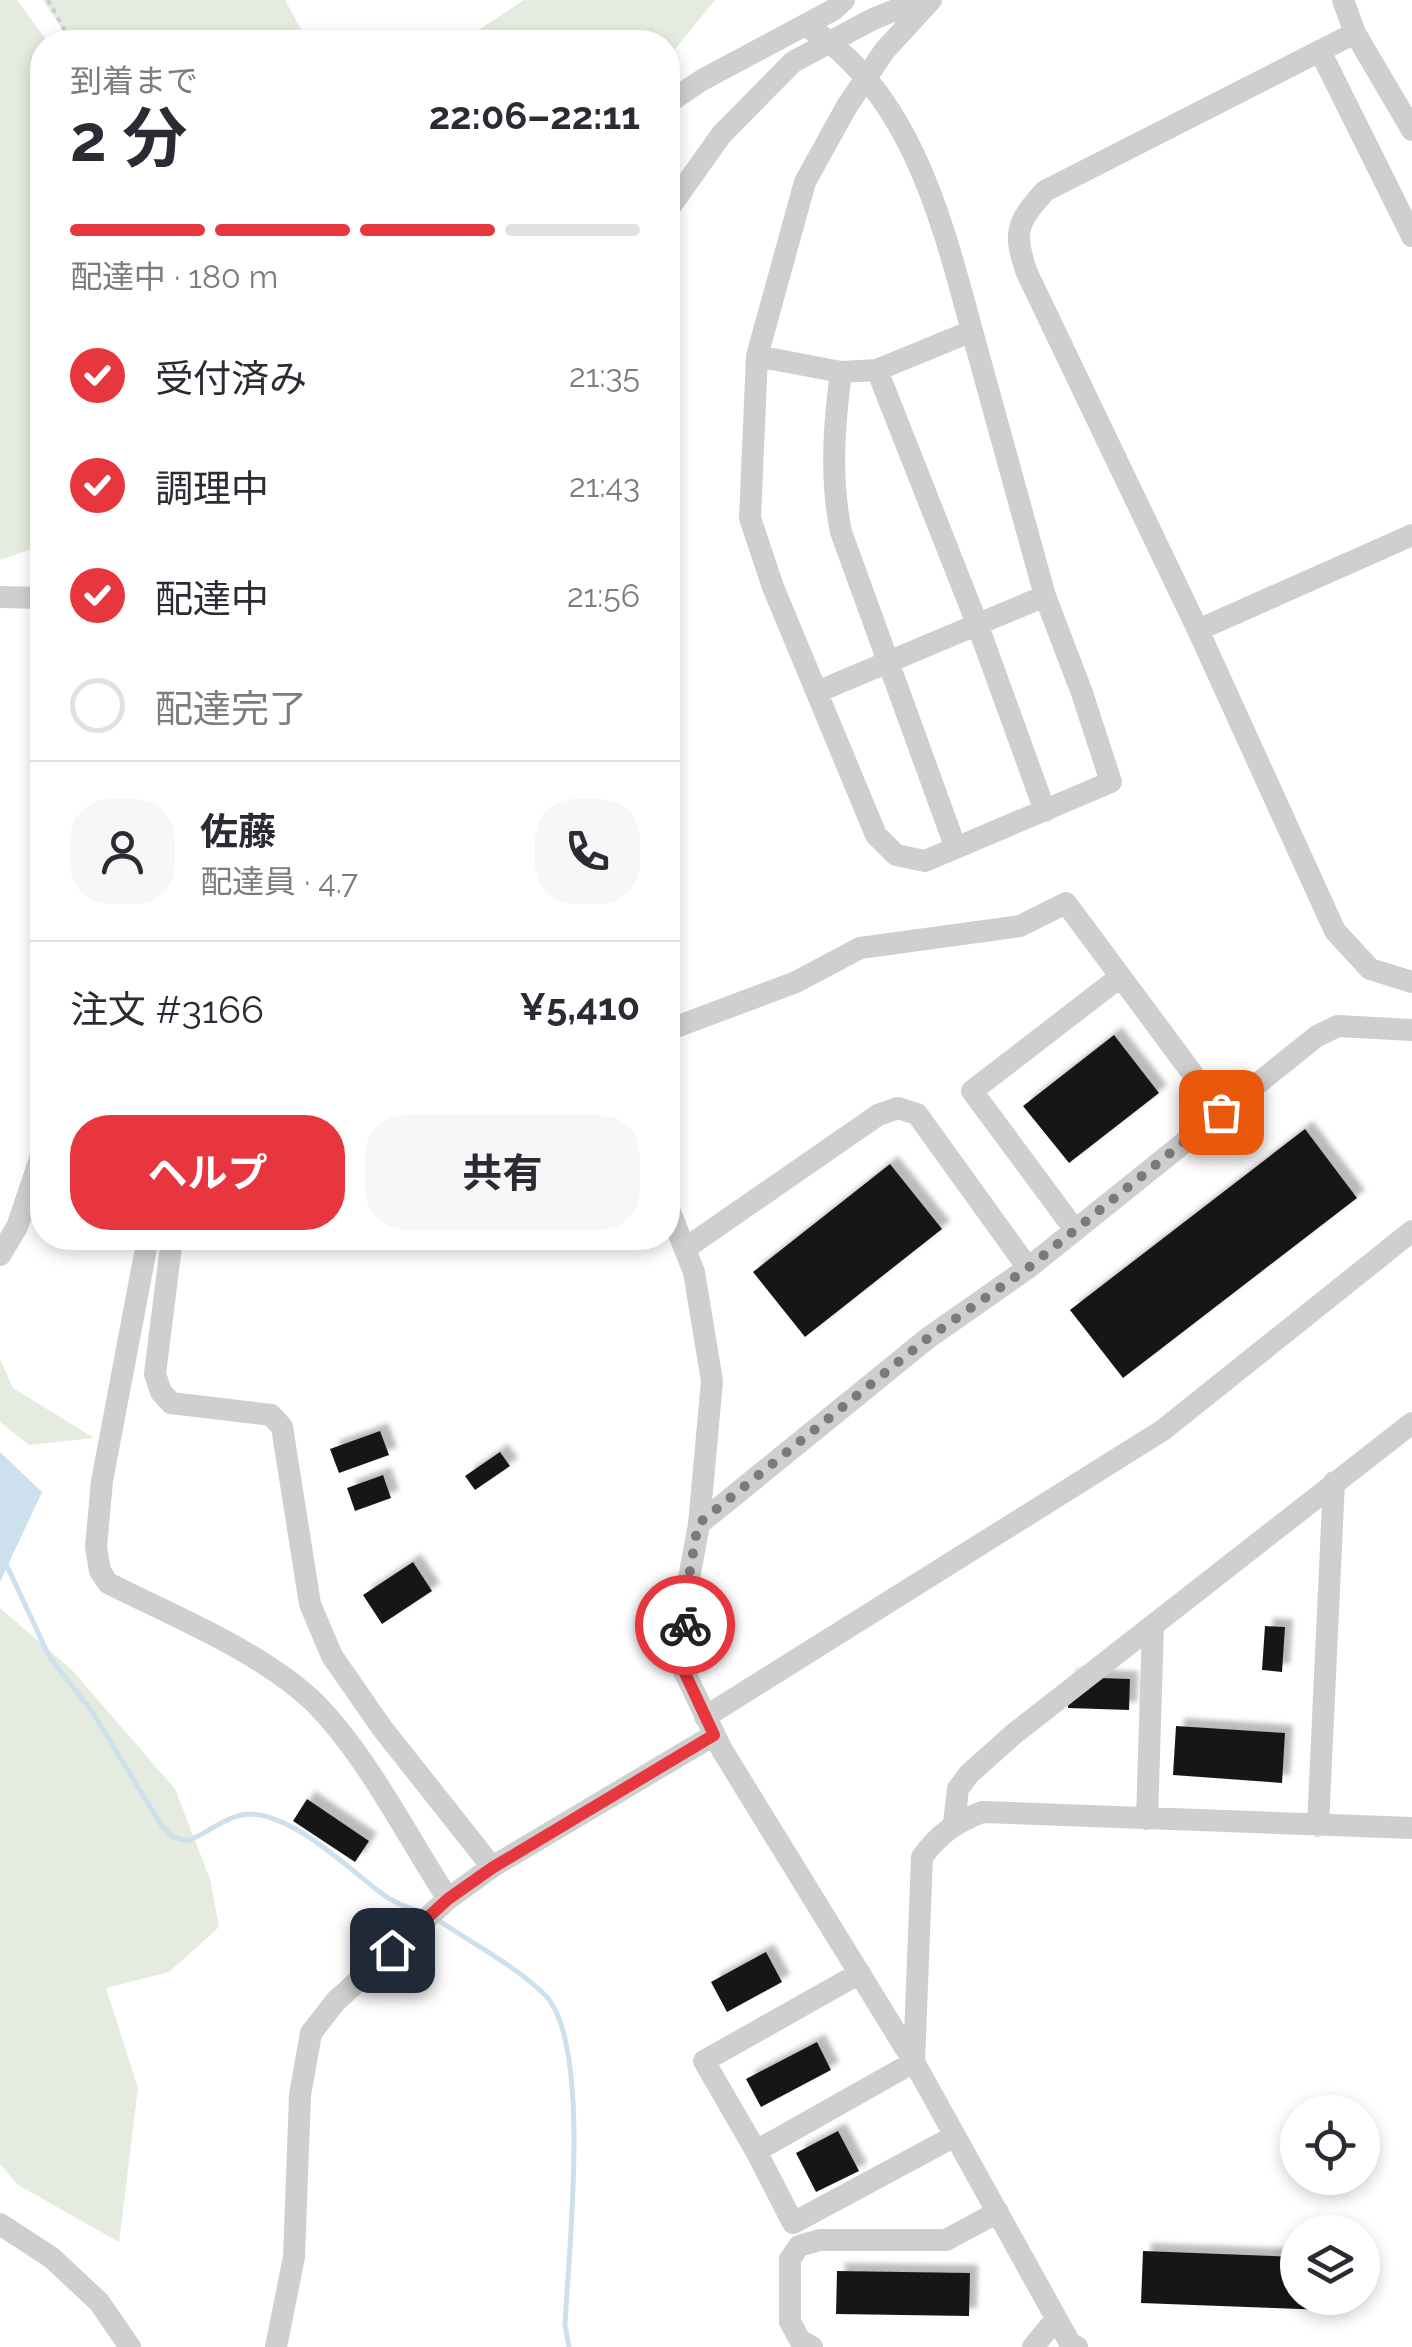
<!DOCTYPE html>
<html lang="ja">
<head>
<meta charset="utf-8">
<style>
  :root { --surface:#fff; --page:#f7f7f7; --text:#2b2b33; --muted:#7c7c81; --line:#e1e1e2; --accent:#e7363d }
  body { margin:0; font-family:Raleway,"Noto Sans JP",sans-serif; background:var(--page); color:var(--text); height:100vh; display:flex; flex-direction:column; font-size:38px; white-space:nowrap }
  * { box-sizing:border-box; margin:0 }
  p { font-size:32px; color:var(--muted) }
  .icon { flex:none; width:55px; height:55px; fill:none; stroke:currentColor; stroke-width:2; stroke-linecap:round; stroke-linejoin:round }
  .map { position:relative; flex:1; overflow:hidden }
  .panel { position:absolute; left:30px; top:30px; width:650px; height:1220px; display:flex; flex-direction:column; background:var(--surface); border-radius:40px; box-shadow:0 5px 15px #0003 }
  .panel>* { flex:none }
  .controls { position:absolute; left:1280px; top:2095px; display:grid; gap:20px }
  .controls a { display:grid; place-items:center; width:100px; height:100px; border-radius:50%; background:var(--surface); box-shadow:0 5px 15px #0003; font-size:50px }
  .pin { position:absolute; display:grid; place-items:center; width:85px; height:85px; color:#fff; margin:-42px; border-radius:20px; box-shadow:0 5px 15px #0006 }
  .courier { position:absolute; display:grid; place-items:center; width:100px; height:100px; margin:-50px; border:8px solid #e7363d; border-radius:50%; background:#fff; color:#222; box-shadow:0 2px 12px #0007 }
  .summary em { font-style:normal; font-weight:700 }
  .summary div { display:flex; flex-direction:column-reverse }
  .summary { display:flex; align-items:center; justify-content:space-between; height:170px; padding:0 40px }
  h1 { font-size:65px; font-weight:700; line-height:75px }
  .bar { display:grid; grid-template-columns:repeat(4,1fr); gap:15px 10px; align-content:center; height:120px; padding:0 40px }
  .bar i { height:12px; border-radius:8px; background:var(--line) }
  .bar .selected { background:var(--accent) }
  .bar p { grid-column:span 4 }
  .line { display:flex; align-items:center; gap:25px; padding:0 40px; border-top:2px solid var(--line) }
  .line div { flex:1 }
  .round { display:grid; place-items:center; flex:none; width:105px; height:105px; border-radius:40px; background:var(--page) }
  ol { padding:0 40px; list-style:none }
  li { display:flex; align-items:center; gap:30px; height:110px }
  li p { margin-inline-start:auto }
  li .icon { padding:10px; border-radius:50%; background:var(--accent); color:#fff; stroke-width:4 }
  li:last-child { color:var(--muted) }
  li i { width:55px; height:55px; border:5px solid var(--line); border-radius:50% }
  .action { display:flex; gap:20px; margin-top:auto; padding:20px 40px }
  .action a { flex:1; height:115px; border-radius:40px; background:var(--accent); color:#fff; font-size:40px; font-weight:700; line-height:115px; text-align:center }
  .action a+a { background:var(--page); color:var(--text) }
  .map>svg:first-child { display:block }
</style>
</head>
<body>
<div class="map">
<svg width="1412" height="2347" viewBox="0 0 1412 2347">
  <defs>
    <filter id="shadow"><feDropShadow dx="8" dy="-8" stdDeviation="2.5" flood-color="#0004"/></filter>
  </defs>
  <rect width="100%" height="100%" fill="#fff"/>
  <path fill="#e5ebde" d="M0,0H17L48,42H42V545L0,560Z
    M43,0H285L308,42H71Z
    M524,0H715L668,58V42H460Z
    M0,1359L13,1388L94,1438L29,1445L0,1422Z
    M0,1608L72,1670L175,1789L210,1879L219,1927L169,1972L106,1988L138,2088L119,2242L18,2185L0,2164Z"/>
  <path fill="#cde0ee" d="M0,1452L42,1492L0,1582Z"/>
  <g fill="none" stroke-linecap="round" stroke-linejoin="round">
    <path stroke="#cde0ee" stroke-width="5" d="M0,1551L50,1658L91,1710L162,1826L173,1837L187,1841C207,1834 228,1814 250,1814C294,1815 348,1868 381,1893C394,1903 409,1908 423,1913
      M438,1920C473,1944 514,1965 544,1994C593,2041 568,2256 565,2325L569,2347"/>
  </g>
  <path fill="#191919" filter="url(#shadow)" d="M1114,1035L1159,1093L1069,1163L1023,1106Z
    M1305,1129L1357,1198L1123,1378L1070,1310Z
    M890,1164L942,1229L805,1337L753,1272Z
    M380,1431L389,1455L339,1473L330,1449Z
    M500,1452L510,1466L475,1490L465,1476Z
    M383,1475L391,1498L355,1511L347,1488Z
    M413,1562L432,1591L382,1624L363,1595Z
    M1265,1626L1285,1627L1282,1672L1262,1670Z
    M1069,1677L1130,1679L1129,1710L1068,1708Z
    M1176,1726L1285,1733L1282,1783L1173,1775Z
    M307,1799L369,1841L355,1862L293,1821Z
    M766,1952L782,1982L727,2012L711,1982Z
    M817,2042L831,2070L761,2107L746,2079Z
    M838,2131L859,2171L816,2192L796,2153Z
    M1143,2251L1298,2257V2298H1327L1326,2310L1141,2303Z
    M837,2271L970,2273L969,2316L836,2314Z"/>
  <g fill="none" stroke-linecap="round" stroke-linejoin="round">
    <path stroke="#ccc" stroke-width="4" stroke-dasharray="5 5" stroke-linecap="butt" d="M48,0L71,42"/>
    <path stroke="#cfcfcf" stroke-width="22" d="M1343,0L1355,33L1412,130
      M805,25C910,89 942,220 972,331
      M1355,33L1045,191C1016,223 1013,233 1027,273L1198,630L1335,931L1370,969L1412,982
      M1320,51L1412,236
      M668,103L702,80L833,10L844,0
      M668,210L721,135L793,62L871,20L919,0
      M757,356L841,372L877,370L972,331L1045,596L1082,693L1111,782L925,861L896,855L876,835L773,587L750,518L757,356L805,182L847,106L885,50L931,0
      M877,370L978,626L1045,811
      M841,372C834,426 830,478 841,532L955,846
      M0,597L42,598
      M1198,630L1412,535
      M817,692L1045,596
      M668,1030L796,982L860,948L1020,926L1066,903L1221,1112
      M668,1207L694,1272L712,1381L699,1524L686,1595L683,1669L722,1750L914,2062L1070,2343L1077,2347
      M1075,1230L972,1091L1120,977
      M148,1238L102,1481L96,1547L100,1571L108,1583C173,1616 262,1652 314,1702C367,1755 406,1835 448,1899
      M172,1238L155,1374L161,1392L171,1403L271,1415L282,1427L310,1604L332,1656L382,1728L492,1867
      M686,1248L878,1115L898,1108L917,1114L1028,1268L928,1338L699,1524
      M0,1255L17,1227L42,1153
      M1028,1268L1317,1036L1338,1026L1412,1030
      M705,1717L1163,1430L1412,1231
      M1147,1819L1153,1625
      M954,1823L958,1789L969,1774L1015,1733L1412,1423
      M1318,1826L1334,1482
      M914,2062L922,1857C940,1833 955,1823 982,1812L1412,1828
      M914,2062L756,2151L793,2223L955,2136
      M756,2151L704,2061L860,1973
      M0,2224L52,2258L99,2302L130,2347
      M276,2347L294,2257L300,2095L311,2033L336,2001L448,1899L492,1867L714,1735
      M812,2347L800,2340L790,2322V2259L799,2246L820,2240H946L998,2212
      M1033,2347L1056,2319"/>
  </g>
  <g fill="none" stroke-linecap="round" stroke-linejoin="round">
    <path stroke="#7a7a7a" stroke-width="10" stroke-dasharray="0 18" d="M685,1625L686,1594L698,1524L928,1338L1028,1268L1221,1112"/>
    <path stroke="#e7363d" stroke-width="12" d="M392,1950L448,1899L492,1868L714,1735L683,1669L685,1625"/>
  </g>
</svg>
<div class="controls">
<a><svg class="icon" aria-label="locate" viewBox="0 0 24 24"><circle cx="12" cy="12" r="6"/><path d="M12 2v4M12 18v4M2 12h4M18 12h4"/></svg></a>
<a><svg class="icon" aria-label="layers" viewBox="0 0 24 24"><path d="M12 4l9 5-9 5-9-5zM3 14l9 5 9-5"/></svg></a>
</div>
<div class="pin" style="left:1221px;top:1112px;background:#ea580c"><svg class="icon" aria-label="bag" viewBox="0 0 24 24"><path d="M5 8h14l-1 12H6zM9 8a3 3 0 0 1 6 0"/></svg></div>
<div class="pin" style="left:392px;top:1950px;background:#1f2937"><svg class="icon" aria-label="home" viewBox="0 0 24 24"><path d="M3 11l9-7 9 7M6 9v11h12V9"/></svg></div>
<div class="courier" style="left:685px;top:1625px"><svg class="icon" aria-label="bike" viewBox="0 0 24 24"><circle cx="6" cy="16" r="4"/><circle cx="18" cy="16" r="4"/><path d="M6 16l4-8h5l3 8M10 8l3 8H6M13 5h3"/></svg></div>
<section class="panel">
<div class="summary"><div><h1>2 分</h1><p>到着まで</p></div><em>22:06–22:11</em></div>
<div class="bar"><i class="selected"></i><i class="selected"></i><i class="selected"></i><i></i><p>配達中 · 180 m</p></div>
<ol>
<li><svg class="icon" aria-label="check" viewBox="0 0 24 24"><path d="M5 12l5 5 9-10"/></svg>受付済み<p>21:35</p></li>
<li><svg class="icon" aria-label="check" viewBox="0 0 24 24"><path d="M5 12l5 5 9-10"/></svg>調理中<p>21:43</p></li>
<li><svg class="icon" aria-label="check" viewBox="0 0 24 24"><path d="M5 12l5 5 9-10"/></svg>配達中<p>21:56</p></li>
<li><i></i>配達完了</li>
</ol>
<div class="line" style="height:180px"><a class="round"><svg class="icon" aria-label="person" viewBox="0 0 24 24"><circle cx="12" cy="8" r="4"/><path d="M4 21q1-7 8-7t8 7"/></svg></a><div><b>佐藤</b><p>配達員 · 4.7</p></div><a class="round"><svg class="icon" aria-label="phone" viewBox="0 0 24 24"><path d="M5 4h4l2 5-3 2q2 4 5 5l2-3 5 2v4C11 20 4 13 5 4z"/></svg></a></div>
<div class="line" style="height:130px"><div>注文 #3166</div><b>¥5,410</b></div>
<div class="action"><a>ヘルプ</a><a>共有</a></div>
</section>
</div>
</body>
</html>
